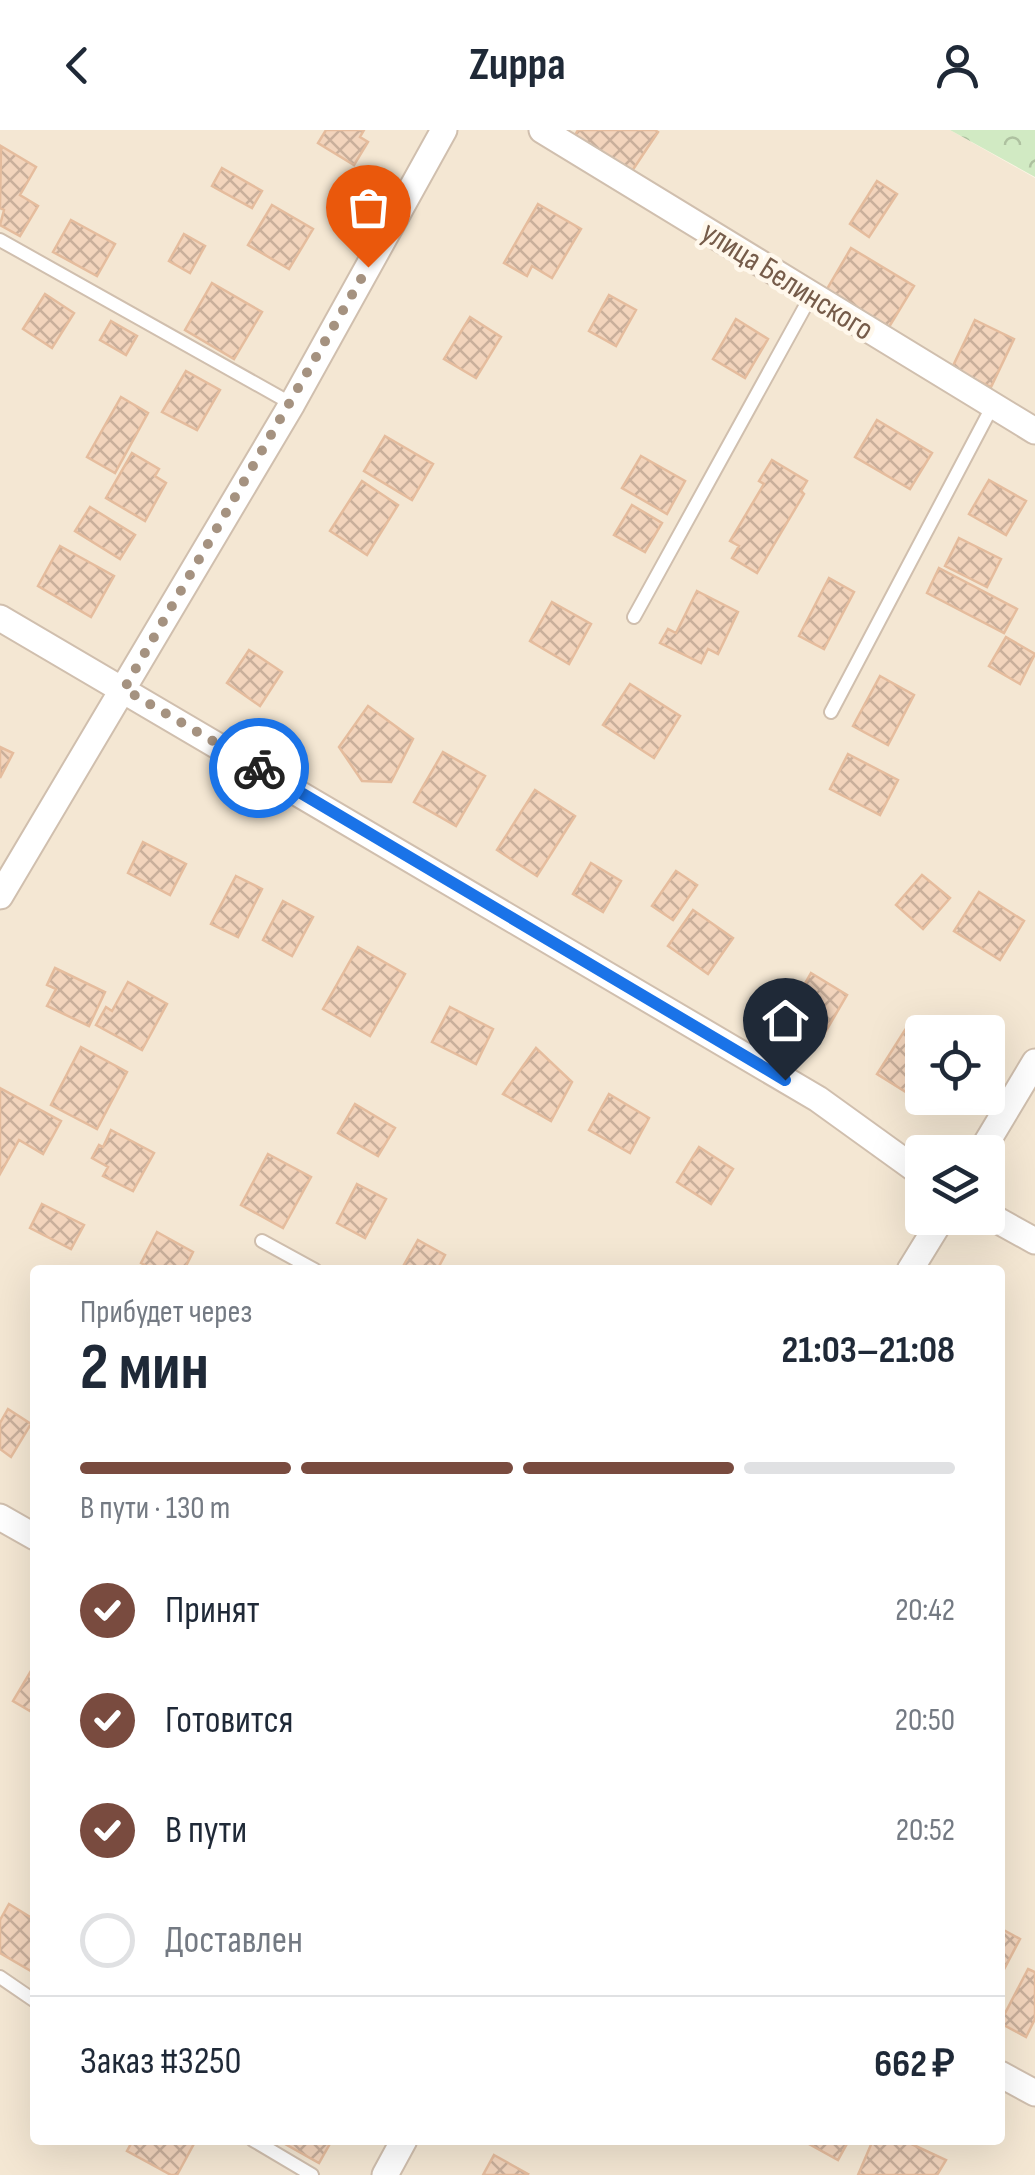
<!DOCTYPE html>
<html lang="ru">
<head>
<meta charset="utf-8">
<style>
  :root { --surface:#fff; --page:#f6f6f7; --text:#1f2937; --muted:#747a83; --line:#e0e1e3; --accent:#794b3f }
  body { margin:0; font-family:"Sofia Sans Condensed",sans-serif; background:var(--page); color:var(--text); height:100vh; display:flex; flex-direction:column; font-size:38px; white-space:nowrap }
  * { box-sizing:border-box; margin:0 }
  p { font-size:32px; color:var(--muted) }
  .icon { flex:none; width:55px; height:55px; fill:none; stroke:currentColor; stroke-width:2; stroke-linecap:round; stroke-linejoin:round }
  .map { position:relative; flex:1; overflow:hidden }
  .sheet { position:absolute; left:30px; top:1135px; width:975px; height:880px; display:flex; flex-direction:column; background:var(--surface); border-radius:10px; box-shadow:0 10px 40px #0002 }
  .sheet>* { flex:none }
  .tools { position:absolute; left:905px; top:885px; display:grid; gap:20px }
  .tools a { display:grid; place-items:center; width:100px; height:100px; border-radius:10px; background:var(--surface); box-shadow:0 10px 40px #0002; font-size:50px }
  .pin { position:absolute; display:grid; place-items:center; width:85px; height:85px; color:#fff; margin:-102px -42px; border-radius:50% 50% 50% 0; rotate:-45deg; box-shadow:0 0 10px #0007 }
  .pin .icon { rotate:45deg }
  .courier { position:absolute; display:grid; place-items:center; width:100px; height:100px; margin:-50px; border:8px solid #1a73e8; border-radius:50%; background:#fff; color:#222; box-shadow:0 2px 12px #0007 }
  .headline em { font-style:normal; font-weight:700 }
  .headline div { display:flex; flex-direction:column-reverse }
  .headline { display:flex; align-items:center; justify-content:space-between; height:170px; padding:0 50px }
  h1 { font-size:65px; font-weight:700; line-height:75px }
  .bar { display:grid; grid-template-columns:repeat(4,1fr); gap:15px 10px; align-content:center; height:120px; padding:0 50px }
  .bar i { height:12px; border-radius:8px; background:var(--line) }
  .bar .on { background:var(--accent) }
  .bar p { grid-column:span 4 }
  .line { display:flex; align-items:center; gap:25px; padding:0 50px; border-top:2px solid var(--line) }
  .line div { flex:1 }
  ol { padding:0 50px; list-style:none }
  li { display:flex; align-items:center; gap:30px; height:110px }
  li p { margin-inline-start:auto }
  li .icon { padding:10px; border-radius:50%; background:var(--accent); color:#fff; stroke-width:4 }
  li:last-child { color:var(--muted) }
  li i { width:55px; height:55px; border:5px solid var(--line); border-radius:50% }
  header { display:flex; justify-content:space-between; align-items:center; height:130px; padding:0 50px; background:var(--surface); font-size:45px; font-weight:700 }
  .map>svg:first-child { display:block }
</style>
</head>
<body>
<header><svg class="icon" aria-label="back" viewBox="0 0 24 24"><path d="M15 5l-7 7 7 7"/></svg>Zuppa<svg class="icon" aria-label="person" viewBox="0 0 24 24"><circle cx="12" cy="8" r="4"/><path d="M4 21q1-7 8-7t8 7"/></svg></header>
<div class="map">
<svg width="1035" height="2045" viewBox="0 0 1035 2045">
  <defs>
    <pattern id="forest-crowns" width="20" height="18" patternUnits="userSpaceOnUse" patternTransform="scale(2.5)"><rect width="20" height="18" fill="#d1eac3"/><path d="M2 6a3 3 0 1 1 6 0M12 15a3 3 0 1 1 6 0" fill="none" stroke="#aec1a0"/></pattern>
    <pattern id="building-cross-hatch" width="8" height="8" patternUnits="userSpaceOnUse" patternTransform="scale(2.5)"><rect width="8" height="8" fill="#f2d4bc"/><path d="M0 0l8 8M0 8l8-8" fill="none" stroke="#c9af9b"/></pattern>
  </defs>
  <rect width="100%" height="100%" fill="#fdf5e5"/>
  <path fill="#f4e7d3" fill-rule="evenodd" d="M0,0H950L1035,48V2045H0ZM922,902H988V968H922ZM922,1022H988V1088H922ZM35,1140H1000V2010H35Z"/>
  <path fill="url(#forest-crowns)" d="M950,0H1035V47Z"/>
  <path fill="url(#building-cross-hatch)" stroke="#e5bc9d" stroke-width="2.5" d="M326,0H364L360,7L368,12L354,35L318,13Z
    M578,0H655L658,2L630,44L574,7Z
    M1,16L36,37L20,65L38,76L20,106L0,95L4,80L0,78Z
    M222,38L262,61L252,78L212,56Z
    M877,51L897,64L869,107L850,94Z
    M538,74L581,99L552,148L532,136L527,146L504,133Z
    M272,75L313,99L289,139L248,115Z
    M71,90L115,114L97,146L53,122Z
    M184,104L205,116L190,143L169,131Z
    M851,118L914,156L889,197L827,159Z
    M212,153L262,182L234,229L185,200Z
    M45,164L74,183L52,218L23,199Z
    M609,165L636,180L616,216L589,201Z
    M470,187L501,207L476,248L444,229Z
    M736,189L768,209L745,248L713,229Z
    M975,190L1014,209L991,257L952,238Z
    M111,191L137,206L126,225L100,210Z
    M186,241L220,260L197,300L162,282Z
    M121,267L148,283L115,343L87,327Z
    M877,290L932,323L910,359L855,327Z
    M385,306L433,334L412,370L364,341Z
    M132,323L159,339L155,346L166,353L145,391L106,368Z
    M641,326L685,351L667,384L622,358Z
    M772,330L807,351L801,361L804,364L757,443L732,428L739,416L730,411L764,354L759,351Z
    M989,350L1026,371L1006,405L969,384Z
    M362,351L398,375L367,425L330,401Z
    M632,375L662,393L645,422L614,405Z
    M90,377L135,405L120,429L75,401Z
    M959,408L1001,429L987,457L945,436Z
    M60,416L114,446L91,487L38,456Z
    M939,438L1017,479L1004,503L927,463Z
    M829,448L854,462L824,519L799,506Z
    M697,461L738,482L718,524L708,519L701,533L660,513L668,499L676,503Z
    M552,472L591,494L569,534L530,511Z
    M1006,507L1035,524L1020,554L989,536Z
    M249,520L282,542L260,576L227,553Z
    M880,546L914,565L888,615L853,596Z
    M630,554L680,586L654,628L603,595Z
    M368,576L413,609L391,652L362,651L339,617Z
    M0,617L13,623L0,648Z
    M443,622L485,646L456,696L414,672Z
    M848,624L898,650L880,685L830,659Z
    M535,660L575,686L537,746L497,720Z
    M143,712L186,734L170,765L128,743Z
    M591,733L621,751L603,782L573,764Z
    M676,741L697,755L673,790L652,776Z
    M922,745L950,768L923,799L896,775Z
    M236,746L262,759L238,807L211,794Z
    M979,762L1024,791L1000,830L954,801Z
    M283,771L313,787L292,826L263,810Z
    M693,780L733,808L708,844L668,816Z
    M358,817L405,844L370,906L323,879Z
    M55,838L105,862L89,896L47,876L56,859L47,855Z
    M811,843L847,865L823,906L787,885Z
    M128,852L167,874L142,920L96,895L106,877L112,881Z
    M450,877L493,899L476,934L432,912Z
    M905,900L922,911V960L917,969L877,944Z
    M81,917L127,942L97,999L51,975Z
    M536,918L572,952L551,991L503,964Z
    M0,958L61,991L43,1024L19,1010L0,1044Z
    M609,964L649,988L630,1023L589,1000Z
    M355,974L395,998L378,1026L338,1003Z
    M111,1000L154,1023L133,1061L103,1046L108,1037L92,1028L99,1015L103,1017Z
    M699,1017L733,1039L711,1074L677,1052Z
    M268,1024L311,1047L283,1098L241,1075Z
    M357,1054L386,1069L365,1108L337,1093Z
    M42,1074L84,1095L71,1119L30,1098Z
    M157,1102L193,1122L184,1140H154L141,1133Z
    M418,1110L445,1125L437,1140H401Z
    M8,1279L31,1294L11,1327L0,1319V1293Z
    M35,1534V1572L30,1581L13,1571Z
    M9,1774L35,1790V1835L31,1841L0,1823V1790Z
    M1000,1798L1020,1809L1000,1847Z
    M1028,1839L1035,1842V1889L1026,1907L1000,1893Z
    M133,2010H196L177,2045H171L127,2021Z
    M278,2010H332L319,2033Z
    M811,2010H849L838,2030L809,2014Z
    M873,2010H903L946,2030L937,2045H858Z
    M494,2025L528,2044L527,2045H483Z"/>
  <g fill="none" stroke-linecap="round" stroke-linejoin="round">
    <g stroke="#d0bfae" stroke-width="16">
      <path id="service" d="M0,110L292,274
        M634,487L812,164
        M831,582L992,277
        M262,1111L315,1140
        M0,1847L35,1871
        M253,2010L312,2045"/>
    </g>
    <g stroke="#d0bfae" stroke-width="29">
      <path id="minor" d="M542,0L1035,301
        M0,488L818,969L922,1044
        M0,766L292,274L444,0
        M981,1022L1035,932
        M988,1085L1035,1111
        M910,1140L942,1088
        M0,1387L35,1407
        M1000,1944L1035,1963
        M385,2045L404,2010"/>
    </g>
    <use href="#service" stroke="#fff" stroke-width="12"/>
    <use href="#minor" stroke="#fff" stroke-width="25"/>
  </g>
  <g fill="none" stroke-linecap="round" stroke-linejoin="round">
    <path stroke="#a59280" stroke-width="10" stroke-dasharray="0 18" d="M259,638L124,559L368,137"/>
    <path stroke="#1a73e8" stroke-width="12" d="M259,638L785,950"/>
  </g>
  <g text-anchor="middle" stroke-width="9" stroke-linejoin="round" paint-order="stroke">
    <g font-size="32" fill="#765c4a" stroke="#fff8ec">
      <text transform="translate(788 150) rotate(32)" y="11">улица Белинского</text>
    </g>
  </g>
</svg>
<div class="tools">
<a><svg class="icon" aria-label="locate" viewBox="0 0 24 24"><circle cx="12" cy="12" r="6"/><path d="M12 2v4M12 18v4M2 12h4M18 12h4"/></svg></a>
<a><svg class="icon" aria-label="layers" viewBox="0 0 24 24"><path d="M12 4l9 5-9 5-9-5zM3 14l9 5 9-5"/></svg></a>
</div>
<div class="pin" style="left:368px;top:137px;background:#ea580c"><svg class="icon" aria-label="bag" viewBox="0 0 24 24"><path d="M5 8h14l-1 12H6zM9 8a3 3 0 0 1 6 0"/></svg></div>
<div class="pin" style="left:785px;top:950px;background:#1f2937"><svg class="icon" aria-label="home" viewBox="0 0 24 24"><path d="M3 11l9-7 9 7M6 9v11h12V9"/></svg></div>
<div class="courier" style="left:259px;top:638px"><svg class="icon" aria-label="bike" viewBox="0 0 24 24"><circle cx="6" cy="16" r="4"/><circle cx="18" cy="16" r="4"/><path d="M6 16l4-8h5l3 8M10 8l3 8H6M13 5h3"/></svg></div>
<section class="sheet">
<div class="headline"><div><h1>2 мин</h1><p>Прибудет через</p></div><em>21:03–21:08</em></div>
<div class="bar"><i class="on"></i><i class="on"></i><i class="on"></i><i></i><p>В пути · 130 m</p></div>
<ol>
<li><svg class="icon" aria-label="check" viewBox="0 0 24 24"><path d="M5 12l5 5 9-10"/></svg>Принят<p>20:42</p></li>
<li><svg class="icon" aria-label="check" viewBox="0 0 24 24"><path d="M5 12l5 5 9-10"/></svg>Готовится<p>20:50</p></li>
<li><svg class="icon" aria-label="check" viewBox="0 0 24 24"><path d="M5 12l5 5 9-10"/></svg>В пути<p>20:52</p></li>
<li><i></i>Доставлен</li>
</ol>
<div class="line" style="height:130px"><div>Заказ #3250</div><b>662 ₽</b></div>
</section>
</div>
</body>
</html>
